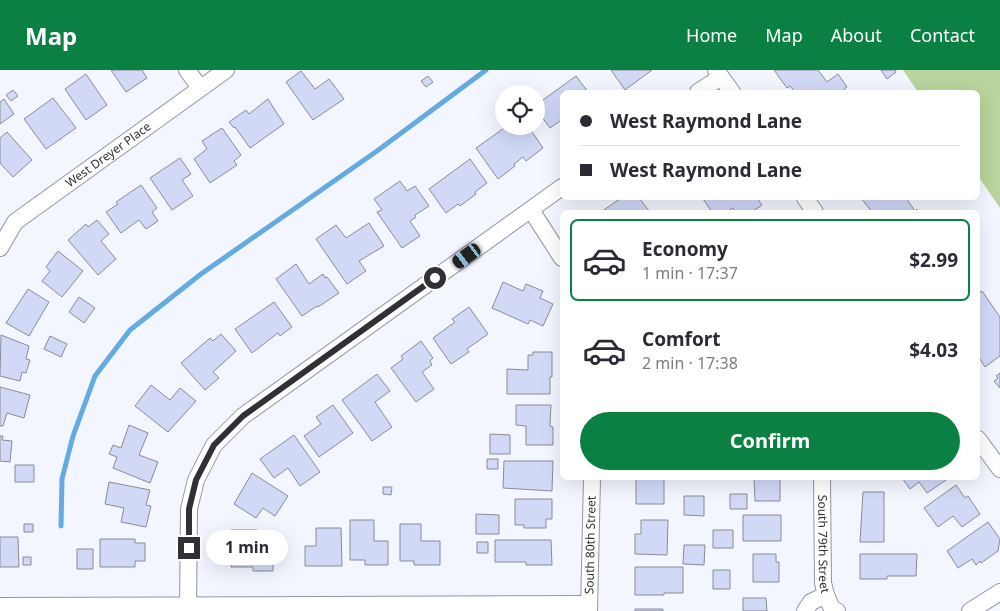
<!DOCTYPE html>
<html lang="en">
<head>
<meta charset="utf-8">
<style>
  :root { --surface:#fff; --page:#f2f2f3; --text:#2b2b33; --muted:#7c7c81; --line:#e1e1e2; --accent:#0b8043 }
  body { margin:0; font-family:"Noto Sans",sans-serif; background:var(--page); color:var(--text); height:100vh; display:flex; flex-direction:column; font-size:19px; white-space:nowrap }
  * { box-sizing:border-box; margin:0 }
  p { font-size:16px; color:var(--muted) }
  .icon { flex:none; width:28px; height:28px; fill:none; stroke:currentColor; stroke-width:2; stroke-linecap:round; stroke-linejoin:round }
  .map { position:relative; flex:1; overflow:hidden }
  .drawer { position:absolute; left:560px; top:140px; width:420px; height:270px; display:flex; flex-direction:column; background:var(--surface); border-radius:8px; box-shadow:0 5px 20px #0002 }
  .drawer>* { flex:none }
  .guide { position:absolute; left:560px; top:20px; width:420px; height:110px; border-radius:8px; box-shadow:0 5px 20px #0002; display:grid; align-content:center; height:110px; padding:0 20px; background:var(--surface) }
  .fabs { position:absolute; left:495px; top:15px; display:grid; gap:10px }
  .fabs a { display:grid; place-items:center; width:50px; height:50px; border-radius:50%; background:var(--surface); box-shadow:0 5px 20px #0002; font-size:25px }
  .end { position:absolute; width:22px; height:22px; margin:-11px; border:6px solid #303136; background:#fff; box-shadow:0 0 0 2px #fff }
  .from { border-radius:50% }
  .bubble { position:absolute; height:35px; border-radius:18px; background:var(--surface); box-shadow:0 5px 20px #0002; font-size:16px; font-weight:700; line-height:35px; text-align:center }
  .car { position:absolute; width:15px; height:30px; margin:-15px -8px; border-radius:6px; box-shadow:0 0 4px 1px #0007; background:linear-gradient(#222 24%,#8ab4d8 0 40%,#222 0 76%,#8ab4d8 0 86%,#222 0) }
  .guide b { display:flex; align-items:center; gap:18px; height:48px; font-size:19px }
  .guide b+b { border-top:1px solid var(--line) }
  .guide i { width:12px; height:12px; background:var(--text) }
  ul { padding:9px 0 0; list-style:none }
  li { display:flex; align-items:center; gap:15px; height:82px; margin:0 10px 8px; padding:0 10px; border:2px solid transparent; border-radius:8px }
  li div { flex:1 }
  li b { display:block; font-size:19px }
  li em { font-style:normal; font-weight:700 }
  li.on { border-color:var(--accent) }
  li>.icon { width:45px; height:45px; stroke-width:1.5 }
  .action { display:flex; gap:10px; margin-top:auto; padding:10px 20px }
  .action a { flex:1; height:58px; border-radius:30px; background:var(--accent); color:#fff; font-size:20px; font-weight:700; line-height:58px; text-align:center }
  header { display:flex; align-items:center; gap:30px; box-sizing:border-box; height:70px; padding:0 25px; background:var(--accent); color:#fff }
  header strong { font-size:24px }
  nav { display:flex; gap:28px; margin-inline-start:auto; font-size:18px }
  .map>svg:first-child { display:block }
</style>
</head>
<body>
<header>
<strong>Map</strong>
<nav><a>Home</a><a>Map</a><a>About</a><a>Contact</a></nav>
</header>
<div class="map">
<svg width="1000" height="541" viewBox="0 0 1000 541">
  <rect width="100%" height="100%" fill="#f3f6ff"/>
  <path fill="#b9d49c" d="M903,0H1000V138L978,106V22H918Z"/>
  <g fill="none" stroke-linecap="round" stroke-linejoin="round">
    <path stroke="#63abe0" stroke-width="5" d="M61,456L62,409L73,366L95,306L130,260L201,204L377,81L486,0"/>
  </g>
  <path fill="#d1d9f7" stroke="#898c96" d="M111,0H142L147,8L126,22Z
    M611,0H652L625,20Z
    M774,0H818L827,12L838,4L847,17L842,21V22H795L790,16L787,18Z
    M881,0H895L896,2L887,9Z
    M301,1L315,19L329,9L344,29L313,50L286,12Z
    M86,4L107,35L86,50L65,19Z
    M428,6L433,12L426,17L421,11Z
    M576,6L588,22H562V55L560,51L550,58L536,39V35Z
    M13,20L18,26L11,31L6,25Z
    M53,28L76,58L46,79L24,49Z
    M4,29L14,44L0,54V32Z
    M268,29L284,54L250,78L235,57L234,58L229,52L246,40L249,44Z
    M507,56H528L543,78L526,91L523,87L514,94L515,96L498,109L476,78Z
    M222,58L241,85L234,91L237,95L210,113L194,89L207,79L202,71Z
    M7,62L32,90L13,107L0,93V68Z
    M180,88L191,104L182,110L193,126L172,140L150,108Z
    M470,89L487,113L475,122L476,124L460,136L458,134L446,143L429,119Z
    M400,111L407,121L415,116L429,136L415,145L416,147L410,151L420,166L402,178L377,142L382,140L374,129Z
    M141,115L157,138L152,142L158,151L146,159L139,150L121,163L106,142L118,134L116,132Z
    M621,128H639L650,142L652,140L653,142H601Z
    M705,128H757L762,135L752,142H736L733,138L726,142H712L703,129Z
    M861,128H906L915,141L917,139L919,142H872Z
    M97,150L109,164L101,171L116,189L98,205L68,170L86,154L88,157Z
    M369,153L384,176L359,191L366,201L347,214L316,169L336,155L346,168Z
    M58,181L83,201L62,227L42,211L50,201L46,197Z
    M296,194L309,214L323,204L325,208L327,207L339,223L318,237L317,236L302,246L276,209Z
    M503,212L523,221L526,214L543,221L540,228L553,234L543,256L530,250L528,254L492,238Z
    M28,219L49,232L29,266L6,253Z
    M982,221L1000,247V286L985,297L978,286V224Z
    M79,227L95,238L84,253L69,242Z
    M274,232L292,257L280,266L278,263L252,283L235,259Z
    M469,237L488,264L467,279L469,282L451,294L433,268L455,252L452,249Z
    M221,264L236,281L213,302L219,308L205,320L181,293L210,268L213,271Z
    M1,265L29,276L26,289L30,290L26,303L22,302L20,311L0,306Z
    M50,266L67,274L61,287L44,279Z
    M421,271L433,288L430,291L432,295L422,302L434,319L416,332L391,298L403,289L401,286Z
    M533,282H552V307H550V324H507V299L528,300V285H533Z
    M1000,303V318L994,311L998,308L996,306Z
    M377,304L390,321L375,332L392,357L372,371L342,330Z
    M151,315L170,330L180,318L196,331L168,362L135,336Z
    M0,317L30,325L24,348L7,343L3,356H0Z
    M333,335L353,363L319,387L304,366L321,354L316,347Z
    M516,335H551L550,356L553,357V375H526V356L516,355Z
    M129,355L148,363L139,385L158,392L150,413L113,398L117,387L109,384L113,375L121,378Z
    M490,364L510,365V384H490Z
    M294,365L320,402L300,416L288,398L274,408L260,389Z
    M0,366H3L2,370L12,371L10,392L0,391Z
    M487,389H498V399H487Z
    M504,391H553L552,421L503,418Z
    M15,395H34V412H15Z
    M252,403L288,426L275,446L263,438L256,448L234,434Z
    M636,408H664V434H636Z
    M754,408H780V431H755Z
    M902,408H949L927,423L919,412L910,419Z
    M109,412L150,420L146,435L151,436L146,457L121,452L124,438L105,434Z
    M956,415L965,428L968,426L980,444L962,457L953,446L938,457L924,438Z
    M383,417H392L391,425L383,424Z
    M863,422H884V472H860Z
    M730,424H747V439H730Z
    M684,426H704V446L684,445Z
    M515,429H552V449H546V458H524V455H515Z
    M476,444L499,445V464H476Z
    M743,445H781V471H743Z
    M350,450H374V471H388V495H365V490H350Z
    M641,450H668L667,485L635,484V464H641Z
    M988,452L1000,469L998,481L981,493L980,491L976,495L972,489L958,498L947,481Z
    M24,454H33V462H24Z
    M400,454H421V471H440V495H414V491H400Z
    M316,458H341L342,496H305V476H316Z
    M231,460H257V479H273V501H253V497H231Z
    M713,460H733V478H713Z
    M0,467H18L19,497H0Z
    M100,469H135V473H145V491H135V497H100Z
    M495,470H551L552,495H526V492H495Z
    M477,472H488V483H477Z
    M684,475H705L704,495L683,494Z
    M77,479H93V499H77Z
    M753,484H776V492H779V512H753Z
    M860,484H917L916,506H887V509H860Z
    M23,487H31V495H23Z
    M635,497H683V523H664V525H635Z
    M713,500H730V519H713Z
    M743,528H766L767,541H743Z
    M635,539H663V541H635Z"/>
  <g fill="none" stroke-linecap="round" stroke-linejoin="round">
    <g stroke="#9396a0" stroke-width="18">
      <g id="minor">
        <path d="M187,0L200,18"/>
        <path d="M716,0L732,22"/>
        <path d="M698,22L721,7"/>
        <path d="M805,128L815,142"/>
        <path d="M531,140L562,188"/>
        <path id="s1" d="M0,178L15,152L226,0"/>
        <path d="M978,369L1000,399"/>
        <path id="s2" d="M822,408L823,513L826,525L832,539L837,541"/>
        <path d="M0,536L589,534"/>
        <path d="M188,541L189,439L196,410L214,375L243,346L562,117"/>
        <path id="s3" d="M589,541L592,408"/>
        <path d="M805,541L811,532L826,525"/>
        <path d="M970,541L1000,522"/>
      </g>
    </g>
    <use href="#minor" stroke="#fff" stroke-width="16"/>
  </g>
  <g fill="none" stroke-linecap="round" stroke-linejoin="round">
    <path stroke="#303136" stroke-width="6" d="M189,478V439L196,410L214,375L243,346L435,208"/>
  </g>
  <g text-anchor="middle" stroke-width="4.5" stroke-linejoin="round" paint-order="stroke">
    <g font-size="12" fill="#303136" stroke="#f3f6ff">
      <text dy="4" stroke="none"><textPath href="#s1" startOffset="145">West Dreyer Place</textPath></text>
      <text dy="4" stroke="none"><textPath href="#s3" startOffset="66">South 80th Street</textPath></text>
      <text dy="4" stroke="none"><textPath href="#s2" startOffset="66">South 79th Street</textPath></text>
    </g>
  </g>
</svg>
<div class="fabs">
<a><svg class="icon" aria-label="locate" viewBox="0 0 24 24"><circle cx="12" cy="12" r="6"/><path d="M12 2v4M12 18v4M2 12h4M18 12h4"/></svg></a>
</div>
<i class="end from" style="left:435px;top:208px"></i>
<i class="end" style="left:189px;top:478px"></i>
<div class="bubble" style="left:206px;top:460px;width:82px">1 min</div>
<i class="car" style="left:467px;top:186px;rotate:234deg"></i>
<div class="guide">
<b><i class="from"></i>West Raymond Lane</b>
<b><i></i>West Raymond Lane</b>
</div>
<section class="drawer">
<ul>
<li class="on"><svg class="icon" aria-label="car" viewBox="0 0 24 24"><path d="M5 17H2v-5l4-1 3-4h7l3 4 3 1v5h-3M9 17h6M6 11h13"/><circle cx="7" cy="17" r="2"/><circle cx="17" cy="17" r="2"/></svg><div><b>Economy</b><p>1 min · 17:37</p></div><em>$2.99</em></li>
<li><svg class="icon" aria-label="car" viewBox="0 0 24 24"><path d="M5 17H2v-5l4-1 3-4h7l3 4 3 1v5h-3M9 17h6M6 11h13"/><circle cx="7" cy="17" r="2"/><circle cx="17" cy="17" r="2"/></svg><div><b>Comfort</b><p>2 min · 17:38</p></div><em>$4.03</em></li>
</ul>
<div class="action"><a>Confirm</a></div>
</section>
</div>
</body>
</html>
